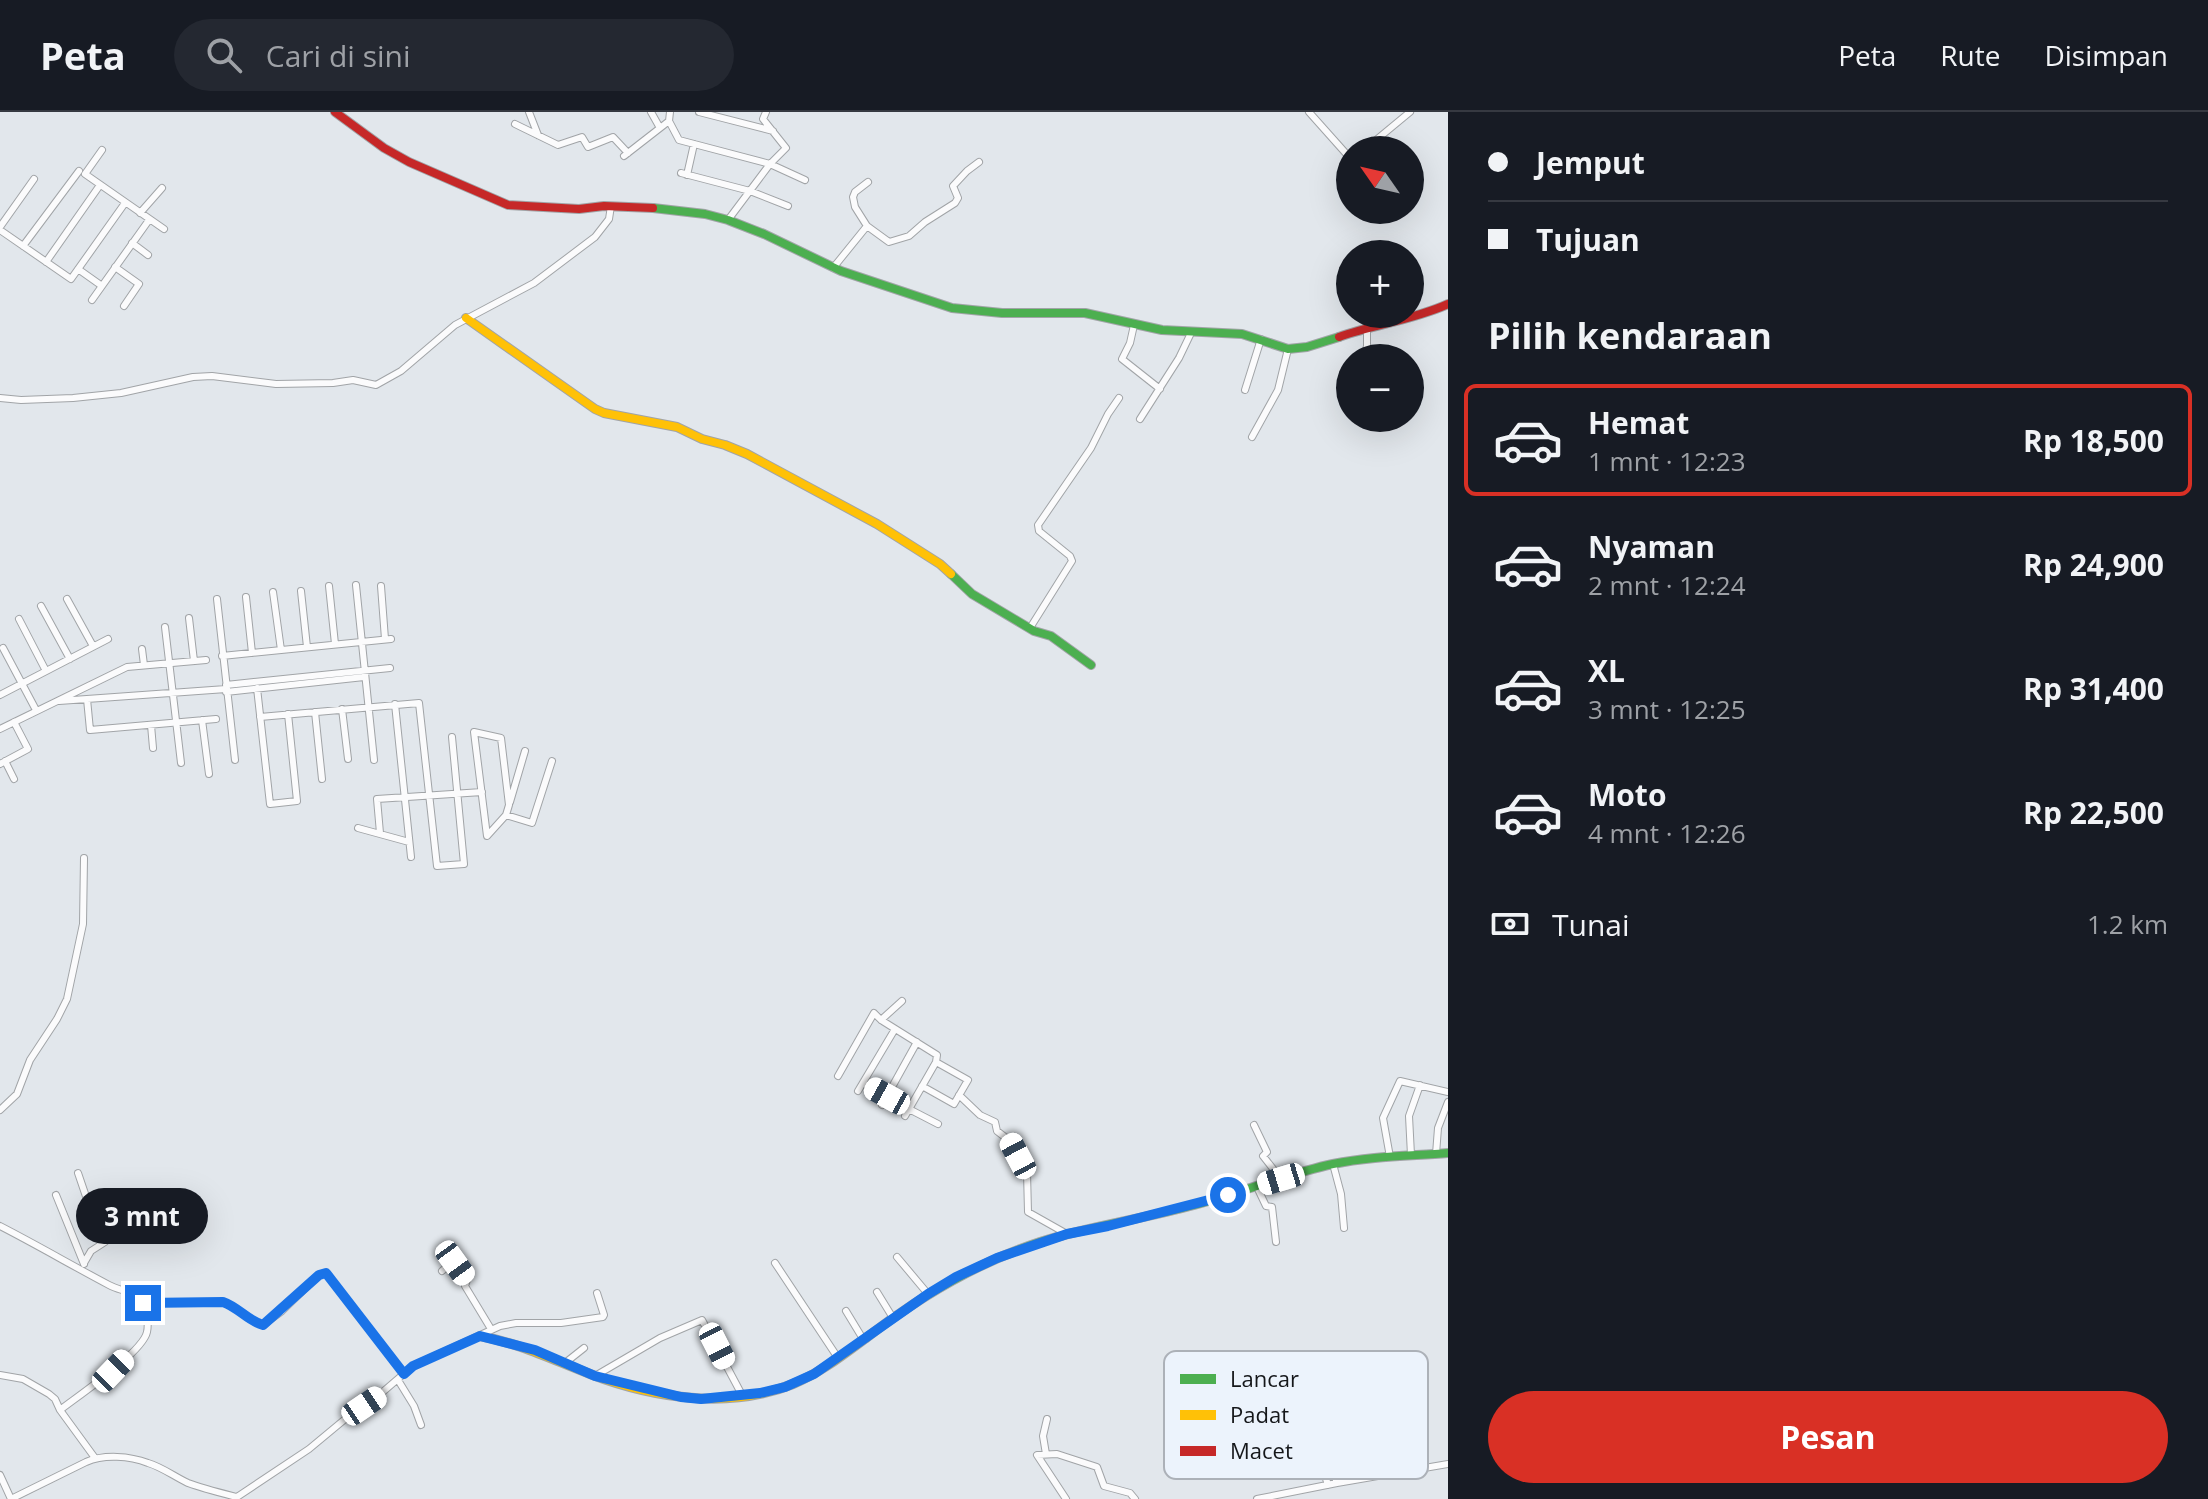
<!DOCTYPE html>
<html lang="id">
<head>
<meta charset="utf-8">
<style>
  :root { --surface:#171b24; --page:#242831; --text:#f1f3f6; --muted:#9ea1a6; --line:#363941; --accent:#d93025 }
  body { margin:0; font-family:"Open Sans",sans-serif; background:var(--page); color:var(--text); height:100vh; display:flex; flex-direction:column; font-size:30px; white-space:nowrap }
  * { box-sizing:border-box; margin:0 }
  p { font-size:26px; color:var(--muted) }
  .icon { flex:none; width:44px; height:44px; fill:none; stroke:currentColor; stroke-width:2; stroke-linecap:round; stroke-linejoin:round }
  .map { position:relative; flex:1; overflow:hidden }
  .side { display:flex; flex-direction:column; background:var(--surface); width:760px }
  .side>* { flex:none }
  .hud { display:grid; align-content:center; height:176px; padding:0 40px; background:var(--surface) }
  .needle { width:52px; rotate:304deg }
  .fabs { position:absolute; left:1336px; top:24px; display:grid; gap:16px }
  .fabs a { display:grid; place-items:center; width:88px; height:88px; border-radius:50%; background:var(--surface); box-shadow:0 8px 32px #0002; font-size:40px }
  .end { position:absolute; width:36px; height:36px; margin:-18px; border:10px solid #1a73e8; background:#fff; box-shadow:0 0 0 4px #fff }
  .from { border-radius:50% }
  .bubble { position:absolute; height:56px; border-radius:28px; background:var(--surface); box-shadow:0 8px 32px #0002; font-size:26px; font-weight:700; line-height:56px; text-align:center }
  .car { position:absolute; width:24px; height:48px; margin:-24px -12px; border-radius:10px; box-shadow:0 0 6px 2px #0007; background:linear-gradient(#fff 24%,#345 0 40%,#fff 0 76%,#345 0 86%,#fff 0) }
  .hud b { display:flex; align-items:center; gap:28px; height:76px; font-size:30px }
  .hud b+b { border-top:2px solid var(--line) }
  .hud i { width:20px; height:20px; background:var(--text) }
  ul { padding:0; list-style:none }
  li { display:flex; align-items:center; gap:24px; height:112px; margin:0 16px 12px; padding:0 24px; border:4px solid transparent; border-radius:12px }
  li div { flex:1 }
  li b { display:block; font-size:30px }
  li em { font-style:normal; font-weight:700 }
  li.on { border-color:var(--accent) }
  li>.icon { width:72px; height:72px; stroke-width:1.5 }
  h2 { padding:0 40px; font-size:36px; line-height:96px }
  .pay { display:flex; align-items:center; gap:20px; height:88px; padding:0 40px; font-size:30px }
  .pay p { margin-inline-start:auto }
  .action { display:flex; gap:16px; margin-top:auto; padding:16px 40px }
  .action a { flex:1; height:92px; border-radius:48px; background:var(--accent); color:#fff; font-size:32px; font-weight:700; line-height:92px; text-align:center }
  header { display:flex; align-items:center; gap:48px; box-sizing:border-box; height:112px; padding:0 40px; background:var(--surface); border-bottom:2px solid var(--line) }
  header strong { font-size:38px }
  nav { display:flex; gap:44px; margin-inline-start:auto; font-size:28px }
  .search { width:560px; height:72px; background:var(--page); display:flex; align-items:center; gap:20px; box-sizing:border-box; padding:0 28px; border-radius:44px; color:var(--muted); font-size:30px }
  main { display:flex; flex:1; min-height:0 }
  .map>svg:first-child { display:block }
</style>
</head>
<body>
<header>
<strong>Peta</strong>
<div class="search"><svg class="icon" aria-label="search" viewBox="0 0 24 24"><circle cx="10" cy="10" r="6"/><path d="M15 15l6 6"/></svg>Cari di sini</div>
<nav><a>Peta</a><a>Rute</a><a>Disimpan</a></nav>
</header>
<main>
<div class="map">
<svg width="1448" height="1387" viewBox="0 0 1448 1387">
  <rect width="100%" height="100%" fill="#e2e7ec"/>
  <g fill="none" stroke-linecap="round" stroke-linejoin="round">
    <g stroke="#a1a4a7" stroke-width="8">
      <path id="street" d="M529,0L538,23
        M651,0L660,16
        M670,0L669,9L679,28L770,52L805,68
        M699,0L773,19
        M1309,0L1350,46
        M515,12L558,33L582,25L588,35L613,25L628,41
        M102,38L85,62L164,117
        M1364,38L1410,0
        M624,44L669,9
        M681,61L750,79L788,94
        M687,63L694,32
        M140,101L162,76
        M728,108L770,52L786,36L763,7L766,0
        M867,114L889,130L909,124L925,110L955,91L958,86L953,74L967,59L979,50
        M0,115L34,67
        M0,118L71,167L125,91
        M132,131L148,143
        M23,134L79,59
        M46,150L100,73
        M115,155L139,172L124,194
        M833,156L867,114L855,95L853,85L855,80L868,70
        M78,157L102,174
        M92,188L149,108
        M1134,213L1130,231L1122,247L1160,277
        M1364,246L1367,234V216
        M1350,274V282
        M1245,278L1261,227
        M0,286L21,288L73,286L121,281L193,265L212,264L276,272L333,271L353,268L376,273L401,259L455,213L534,171L595,125L609,107L611,94
        M1140,307L1179,246L1191,221
        M1252,325L1278,278L1288,237
        M356,473L374,648
        M329,474L335,532
        M381,474L385,527
        M301,479L307,535
        M273,480L281,538
        M246,485L252,541
        M67,487L93,534
        M217,487L235,648
        M41,494L70,547
        M189,506L194,549
        M19,507L46,559
        M165,515L181,651
        M1030,516L1072,449L1070,444L1039,419L1038,413L1091,336L1108,302L1119,286
        M3,536L36,598
        M142,537L144,553
        M222,544L391,527
        M226,573L390,556
        M257,576L270,692L297,689L288,602
        M226,580L364,565
        M0,583L108,527
        M87,587L90,618L216,607
        M59,589L226,577
        M395,592L411,745
        M342,597L348,647
        M315,600L322,667
        M260,605L419,591L437,754L464,752L452,625
        M202,608L209,662
        M151,613L153,636
        M0,617L127,555L206,548
        M5,649L14,667
        M0,652L28,637L14,610
        M510,690L525,639
        M506,703L509,693L501,626L474,620L487,724L506,703L532,711L552,649
        M358,716L409,730
        M380,721L377,687L482,680
        M881,908L902,889
        M838,964L874,901L881,908L937,943L936,950L968,968L954,992L922,974
        M863,971L887,984
        M858,979L895,917
        M959,983L980,1003L995,1010L997,1019L1010,1029L1027,1060L1028,1100L1067,1122
        M882,993L917,930
        M909,997L938,1012
        M0,998L17,982L30,948L57,907L67,887L83,812L84,746
        M905,1004L936,950
        M1254,1013L1267,1040L1263,1044L1281,1067
        M1436,1042L1438,1016L1448,990
        M1411,1043L1409,1004L1420,973
        M1390,1045L1383,1006L1400,969L1448,980
        M1333,1052L1341,1082L1344,1116
        M78,1061L93,1105L105,1130L91,1139L84,1151
        M1257,1075L1266,1094L1272,1095L1276,1130
        M56,1083L84,1152
        M0,1114C37,1133 73,1154 109,1173C118,1178 130,1179 138,1185C146,1190 149,1211 147,1220C143,1240 78,1284 60,1298
        M897,1145L928,1182
        M775,1151L838,1246
        M442,1159L451,1151H455L467,1168L465,1174L491,1217
        M877,1180L893,1206
        M143,1191L223,1190C238,1195 248,1209 263,1213L282,1199L319,1163L326,1161L404,1262
        M846,1199L863,1227
        M565,1251L584,1236
        M0,1263L23,1267L49,1282L55,1287L60,1298L95,1346
        M595,1264L660,1226L702,1208L742,1283
        M398,1268L414,1294L421,1313
        M1320,1324L1337,1371
        M1046,1342L1043,1324L1047,1307
        M1323,1357L1328,1373
        M0,1363L11,1387
        M11,1387L86,1350C104,1342 130,1344 148,1351C162,1355 175,1365 188,1371C204,1377 221,1381 237,1385L309,1337L350,1303L378,1284L413,1254L500,1214L516,1211H561L603,1205L604,1203L597,1181
        M1066,1387L1037,1343L1057,1342L1097,1355L1104,1374L1130,1381L1135,1387
        M1257,1387L1337,1371L1448,1352"/>
    </g>
    <g stroke="#a1a4a7" stroke-width="10">
      <path id="fast" d="M653,96L705,102L728,108L764,122L841,159L952,196L1002,201H1085L1162,218L1242,222L1288,237L1307,235L1339,225
        M951,462L972,482L1034,519L1051,524L1091,553
        M866,1226C919,1185 976,1151 1040,1130C1090,1114 1143,1107 1194,1093C1241,1081 1286,1062 1333,1052C1371,1044 1410,1044 1448,1041"/>
    </g>
    <g stroke="#a1a4a7" stroke-width="10">
      <path id="slow" d="M466,206L595,297L604,301L677,315L702,327L725,333L747,342L877,412L940,452L951,462
        M480,1224C519,1231 553,1248 590,1262C653,1286 729,1298 793,1272C820,1261 843,1243 866,1226"/>
    </g>
    <g stroke="#a1a4a7" stroke-width="10">
      <path id="jam" d="M335,0L384,36L409,50L508,93L579,97L604,94L653,96
        M1339,225C1375,212 1413,208 1448,192"/>
    </g>
    <use href="#street" stroke="#fbfbfc" stroke-width="6"/>
    <use href="#fast" stroke="#4caf50" stroke-width="8"/>
    <use href="#slow" stroke="#ffc107" stroke-width="8"/>
    <use href="#jam" stroke="#c62828" stroke-width="8"/>
  </g>
  <g fill="none" stroke-linecap="round" stroke-linejoin="round">
    <path stroke="#1a73e8" stroke-width="10" d="M143,1191L223,1190C238,1195 248,1209 263,1213L319,1163L326,1161L404,1262L413,1254L480,1224L535,1238L595,1264L681,1285L701,1287L760,1281L785,1275L814,1262L928,1182L956,1165L997,1146L1067,1122L1108,1114L1228,1083"/>
  </g>
  <rect x="1164" y="1239" width="264" height="128" rx="12" fill="#ecf3fc" stroke="#acb1b8" stroke-width="2"/>
  <rect x="1180" y="1262" width="36" height="10" fill="#4caf50"/>
  <rect x="1180" y="1298" width="36" height="10" fill="#ffc107"/>
  <rect x="1180" y="1334" width="36" height="10" fill="#c62828"/>
  <g font-size="22" fill="#15171a">
    <text x="1230" y="1275">Lancar</text>
    <text x="1230" y="1311">Padat</text>
    <text x="1230" y="1347">Macet</text>
  </g>
</svg>
<div class="fabs">
<a><svg class="needle" viewBox="-14 -14 28 28"><path d="M0-13l5 13h-10z" fill="#e53935"/><path d="M0 13l5-13h-10z" fill="#9ea1a6"/></svg></a>
<a>+</a>
<a>−</a>
</div>
<i class="end from" style="left:1228px;top:1083px"></i>
<i class="end" style="left:143px;top:1191px"></i>
<div class="bubble" style="left:76px;top:1076px;width:132px">3 mnt</div>
<i class="car" style="left:887px;top:984px;rotate:299deg"></i>
<i class="car" style="left:1018px;top:1044px;rotate:332deg"></i>
<i class="car" style="left:1281px;top:1067px;rotate:253deg"></i>
<i class="car" style="left:455px;top:1151px;rotate:144deg"></i>
<i class="car" style="left:717px;top:1234px;rotate:153deg"></i>
<i class="car" style="left:113px;top:1259px;rotate:44deg"></i>
<i class="car" style="left:364px;top:1294px;rotate:56deg"></i>
</div>
<section class="side">
<div class="hud">
<b><i class="from"></i>Jemput</b>
<b><i></i>Tujuan</b>
</div>
<h2>Pilih kendaraan</h2>
<ul>
<li class="on"><svg class="icon" aria-label="car" viewBox="0 0 24 24"><path d="M5 17H2v-5l4-1 3-4h7l3 4 3 1v5h-3M9 17h6M6 11h13"/><circle cx="7" cy="17" r="2"/><circle cx="17" cy="17" r="2"/></svg><div><b>Hemat</b><p>1 mnt · 12:23</p></div><em>Rp 18,500</em></li>
<li><svg class="icon" aria-label="car" viewBox="0 0 24 24"><path d="M5 17H2v-5l4-1 3-4h7l3 4 3 1v5h-3M9 17h6M6 11h13"/><circle cx="7" cy="17" r="2"/><circle cx="17" cy="17" r="2"/></svg><div><b>Nyaman</b><p>2 mnt · 12:24</p></div><em>Rp 24,900</em></li>
<li><svg class="icon" aria-label="car" viewBox="0 0 24 24"><path d="M5 17H2v-5l4-1 3-4h7l3 4 3 1v5h-3M9 17h6M6 11h13"/><circle cx="7" cy="17" r="2"/><circle cx="17" cy="17" r="2"/></svg><div><b>XL</b><p>3 mnt · 12:25</p></div><em>Rp 31,400</em></li>
<li><svg class="icon" aria-label="car" viewBox="0 0 24 24"><path d="M5 17H2v-5l4-1 3-4h7l3 4 3 1v5h-3M9 17h6M6 11h13"/><circle cx="7" cy="17" r="2"/><circle cx="17" cy="17" r="2"/></svg><div><b>Moto</b><p>4 mnt · 12:26</p></div><em>Rp 22,500</em></li>
</ul>
<div class="pay"><svg class="icon" aria-label="cash" viewBox="0 0 24 24"><path d="M3 7h18v10H3z"/><circle cx="12" cy="12" r="2"/></svg>Tunai<p>1.2 km</p></div>
<div class="action"><a>Pesan</a></div>
</section>
</main>
</body>
</html>
